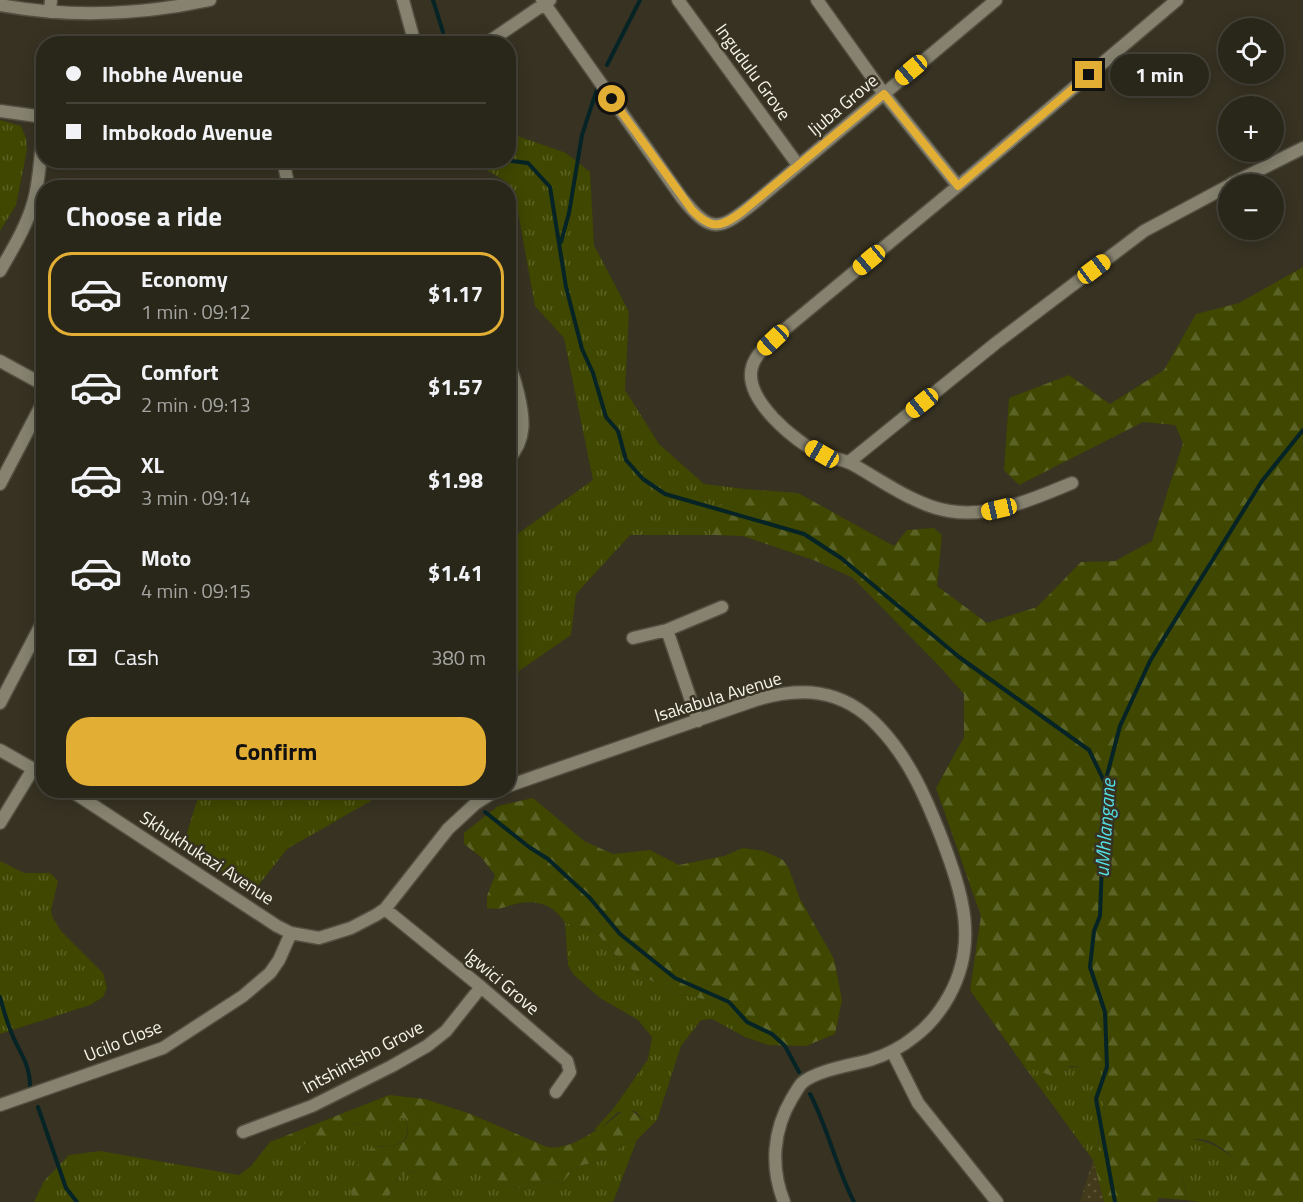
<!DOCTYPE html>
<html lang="en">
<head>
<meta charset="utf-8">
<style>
  :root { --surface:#29261a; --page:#312e23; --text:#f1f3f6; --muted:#a5a5a2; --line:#454339; --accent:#e2ae34 }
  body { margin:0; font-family:"Titillium Web",sans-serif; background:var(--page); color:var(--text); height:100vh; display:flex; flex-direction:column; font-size:22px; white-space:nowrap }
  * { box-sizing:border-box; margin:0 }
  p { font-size:20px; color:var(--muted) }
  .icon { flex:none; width:33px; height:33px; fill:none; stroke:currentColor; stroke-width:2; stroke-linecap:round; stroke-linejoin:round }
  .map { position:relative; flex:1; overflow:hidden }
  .sheet { position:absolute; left:36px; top:180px; width:480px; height:618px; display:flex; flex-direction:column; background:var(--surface); border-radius:24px; box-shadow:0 3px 15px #0003,0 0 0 2px var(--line) }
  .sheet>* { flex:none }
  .guide { position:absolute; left:36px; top:36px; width:480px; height:132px; border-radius:24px; box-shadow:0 3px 15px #0003,0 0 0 2px var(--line); display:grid; align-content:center; height:132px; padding:0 30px; background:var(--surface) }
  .fabs { position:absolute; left:1218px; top:18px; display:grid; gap:12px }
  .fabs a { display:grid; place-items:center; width:66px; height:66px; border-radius:50%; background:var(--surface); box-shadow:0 3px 15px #0003,0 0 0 2px var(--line); font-size:30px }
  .end { position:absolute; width:27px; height:27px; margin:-14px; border:8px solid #e2ae34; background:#111; box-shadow:0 0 0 3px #111 }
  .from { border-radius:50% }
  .bubble { position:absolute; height:42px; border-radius:21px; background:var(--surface); box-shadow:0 3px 15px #0003,0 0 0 2px var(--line); font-size:20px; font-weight:700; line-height:42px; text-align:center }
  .car { position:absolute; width:18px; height:36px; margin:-18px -9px; border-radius:8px; box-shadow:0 0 4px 2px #0007; background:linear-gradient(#f5c518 24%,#345 0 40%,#f5c518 0 76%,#345 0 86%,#f5c518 0) }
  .guide b { display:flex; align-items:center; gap:21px; height:57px; font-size:22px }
  .guide b+b { border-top:2px solid var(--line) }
  .guide i { width:15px; height:15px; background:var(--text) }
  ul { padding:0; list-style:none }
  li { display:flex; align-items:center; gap:18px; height:84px; margin:0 12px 9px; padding:0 18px; border:3px solid transparent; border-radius:24px }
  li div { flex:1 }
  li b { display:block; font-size:22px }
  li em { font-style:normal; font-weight:700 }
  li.active { border-color:var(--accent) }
  li>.icon { width:54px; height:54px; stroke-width:1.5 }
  h2 { padding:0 30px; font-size:27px; line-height:72px }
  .pay { display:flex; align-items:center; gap:15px; height:66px; padding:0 30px; font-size:22px }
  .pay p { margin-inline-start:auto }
  .action { display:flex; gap:12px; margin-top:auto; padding:12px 30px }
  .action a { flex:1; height:69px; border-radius:24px; background:var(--accent); color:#111; font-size:24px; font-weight:700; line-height:69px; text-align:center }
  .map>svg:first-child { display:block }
</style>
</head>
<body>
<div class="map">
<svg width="1303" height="1202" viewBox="0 0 1303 1202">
  <defs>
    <pattern id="grass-tufts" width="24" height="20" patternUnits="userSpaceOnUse" patternTransform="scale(1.5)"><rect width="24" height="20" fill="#3f4700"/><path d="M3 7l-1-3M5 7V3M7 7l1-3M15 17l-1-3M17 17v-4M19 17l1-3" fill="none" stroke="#5b6225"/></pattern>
    <pattern id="forest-firs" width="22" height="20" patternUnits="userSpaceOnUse" patternTransform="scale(1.5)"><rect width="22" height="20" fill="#3f4700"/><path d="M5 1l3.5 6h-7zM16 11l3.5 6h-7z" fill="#5b6225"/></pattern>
    <pattern id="sand-dots" width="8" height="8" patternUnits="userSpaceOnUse" patternTransform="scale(1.5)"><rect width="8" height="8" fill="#423a1a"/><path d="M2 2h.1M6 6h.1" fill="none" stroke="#5e573b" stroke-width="1.8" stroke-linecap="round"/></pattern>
  </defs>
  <rect width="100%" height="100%" fill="#373222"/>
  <path fill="url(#grass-tufts)" d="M0,120L21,126L26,138L27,150L16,205L0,231Z
    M509,133L566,153L590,172L594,245L629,312L625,390L659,444L704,484L745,489L725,503L710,530L714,535H630L576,594L571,635L519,671L509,717V540L593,480L564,338L535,306L514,190L507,182L472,161L508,160Z
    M200,791V790L388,791L287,849L253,892L183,846Z
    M0,861L24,873H50L58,881L51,911L53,918L61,931L103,973L107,988L103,997L90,1005L0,1034Z
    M565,923L594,930L617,957L634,971L674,993L709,1000L720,1005L754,1031L768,1045L745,1037L712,1019L701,1020L681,1046L657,1120H644L635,1111L618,1112L600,1129L594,1130L614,1108L648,1059L652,1037L638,1020L600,998L574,975L568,965Z
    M1024,1066C1045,1072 1077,1064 1101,1068L1108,1077L1111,1084L1105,1099L1104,1115L1098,1134L1099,1150L1093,1160Z
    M401,1118L406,1119C411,1143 400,1146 379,1146L353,1200L354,1202H34L44,1181L69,1155L100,1151L239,1175L251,1166L270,1142L327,1139L337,1126L341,1124C362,1124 382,1128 401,1118Z
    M1191,1139C1230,1143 1249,1176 1274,1202H1198L1186,1200L1183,1175Z
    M637,1140L613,1202H386L398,1177L410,1171L435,1180L458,1182L467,1172L479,1170L505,1184L524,1189L542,1181L561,1184L576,1167L606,1159L624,1144Z"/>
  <path fill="url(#forest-firs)" d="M1303,267V1202H1274C1257,1185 1229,1146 1206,1140C1202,1139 1196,1139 1192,1139L1183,1175L1186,1200L1159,1198L1157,1202H1104L1093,1160L1099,1150L1098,1134L1104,1115L1105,1099L1110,1084L1108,1077L1101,1068L1070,1066L1055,1077L1024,1066L970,990L981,916L936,788L964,737V694L941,668L853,578L816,561L743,536L714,535L710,530L709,514L717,506L725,503L727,491L740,493L745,489L798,493L894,546L907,530L934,528L942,535L937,586L987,623L1037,607L1081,562L1115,561L1152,541L1183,443L1175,425L1143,422L1019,485L1004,470L1009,398L1069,375L1110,404L1164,370L1196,314L1239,303Z
    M533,798L584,841L613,854L650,850L679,865L724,856L743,848L764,851L783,860L789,869L800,899L834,959L842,1000L835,1034L806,1046L768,1045L754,1031L720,1005L709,1000L674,993L634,971L617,957L594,930L565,923C555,906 539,900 520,903C506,905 503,911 487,908V896L495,875L481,857L464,844V833L498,806Z
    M389,1095L425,1099L468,1113L547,1147C568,1150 584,1137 600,1128C610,1123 617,1113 628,1108L644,1120H657L637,1140L624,1144L606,1159L576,1167L561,1184L542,1181L524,1189L505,1184L479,1171L467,1172C464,1175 461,1181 457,1182C448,1187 419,1174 410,1171L398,1177L386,1202H354C349,1191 350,1181 355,1171C358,1166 360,1158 364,1154C379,1138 416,1158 406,1119L401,1118C382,1128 362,1124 341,1124C334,1128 331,1136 324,1141C316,1146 283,1142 270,1142Z"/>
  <path fill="url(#sand-dots)" d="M1093,1160L1104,1202H1080Z"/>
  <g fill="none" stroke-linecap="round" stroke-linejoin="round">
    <path stroke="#062426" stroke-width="4" d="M433,0L443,32
      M607,65L640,0
      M503,160L528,163L550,187L566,287L582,349L593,373L606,417L618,431L626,460L643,479L665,494L804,534L841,558L959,657L1089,750L1105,783
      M561,242L569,213L582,135L597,89
      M458,790L466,796
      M485,812L529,847L548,859L589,897L620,934L675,978L729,1002L747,1022L772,1034L785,1046L799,1072
      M0,997C3,1008 6,1019 10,1029C18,1052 30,1061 30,1087
      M810,1094C828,1128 836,1167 854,1202
      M38,1107L66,1188L77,1202
      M1115,1202L1096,1099L1107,1067L1105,1012L1090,967L1094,931L1100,916L1105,783L1120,726L1150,661L1180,612L1262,481L1303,430"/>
    <g stroke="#524e40" stroke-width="15">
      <path id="street" d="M403,0L415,44
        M542,0L682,198C711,234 719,231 754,203L996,0
        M678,0L798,165
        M817,0L884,94L958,186
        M0,5C70,18 141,15 210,0
        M50,12L51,0
        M483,44L490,41L550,0
        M0,111L44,117C41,144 41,173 34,200C27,226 13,248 0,271
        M283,160L289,188
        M1231,184L1303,148
        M0,361L44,385
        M508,366C514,373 515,383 518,393C524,418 527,439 508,460
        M849,462L996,343L1144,231L1228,186
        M1072,483C1033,499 992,518 949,511C916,506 881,480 852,464C842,459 831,458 821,454C795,442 743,399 752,367C756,352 773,340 784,330L958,186L1177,0
        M0,484L44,400
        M667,630L698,721
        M633,638L667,630L722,607
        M0,703L44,619
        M0,750L44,775
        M508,786L753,701C800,686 842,688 878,726C909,758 926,798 942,839C962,893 979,942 949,996C940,1012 929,1026 914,1037C902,1047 886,1055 870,1060C852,1065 817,1070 802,1083C798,1087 795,1094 792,1098C773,1130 770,1167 784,1202
        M70,790L277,926L291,933L319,938L351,928L376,915L385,909L448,829L475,804L497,790
        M0,823L33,769
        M385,909L481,987L567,1061L570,1072L556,1092
        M892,1051L918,1103L997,1202
        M0,1105L163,1048L243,996L270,973L279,960L291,933
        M243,1132L312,1106L392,1066L427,1046L446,1031L481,987"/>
    </g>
    <use href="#street" stroke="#86826f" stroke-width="12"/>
  </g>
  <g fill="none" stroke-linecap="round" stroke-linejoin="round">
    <path stroke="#e2ae34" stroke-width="8" d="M612,99L692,210C712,231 722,227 743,211L884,94L958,186L1089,75"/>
  </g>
  <g text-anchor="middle" stroke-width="5" stroke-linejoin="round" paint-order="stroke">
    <g font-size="18" fill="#f6f3e9" stroke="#373222">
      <text transform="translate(753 72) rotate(54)" y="6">Ingudulu Grove</text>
      <text transform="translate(843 105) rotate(-40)" y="6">Ijuba Grove</text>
      <text transform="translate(718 697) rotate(-17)" y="6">Isakabula Avenue</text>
      <text transform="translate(207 858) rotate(33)" y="6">Skhukhukazi Avenue</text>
      <text transform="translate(502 982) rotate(40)" y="6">Igwici Grove</text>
      <text transform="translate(123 1041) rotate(-22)" y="6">Ucilo Close</text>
      <text transform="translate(363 1057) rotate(-28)" y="6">Intshintsho Grove</text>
    </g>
    <g font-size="20" font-style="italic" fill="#54dfe9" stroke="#373222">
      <text transform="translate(1105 828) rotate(-86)" y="7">uMhlangane</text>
    </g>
  </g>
</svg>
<div class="fabs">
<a><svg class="icon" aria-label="locate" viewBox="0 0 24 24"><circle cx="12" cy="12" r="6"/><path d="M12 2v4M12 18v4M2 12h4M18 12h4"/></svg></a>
<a>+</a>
<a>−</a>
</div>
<i class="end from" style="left:612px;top:99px"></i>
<i class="end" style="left:1089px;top:75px"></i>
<div class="bubble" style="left:1110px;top:54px;width:99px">1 min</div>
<i class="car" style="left:911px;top:70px;rotate:230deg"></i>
<i class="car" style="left:869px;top:260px;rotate:230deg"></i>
<i class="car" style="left:1094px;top:269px;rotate:53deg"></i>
<i class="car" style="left:773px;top:340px;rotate:227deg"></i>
<i class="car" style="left:922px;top:403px;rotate:231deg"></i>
<i class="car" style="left:822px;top:454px;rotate:300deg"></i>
<i class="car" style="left:999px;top:509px;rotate:257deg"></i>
<div class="guide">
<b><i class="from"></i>Ihobhe Avenue</b>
<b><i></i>Imbokodo Avenue</b>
</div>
<section class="sheet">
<h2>Choose a ride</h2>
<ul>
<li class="active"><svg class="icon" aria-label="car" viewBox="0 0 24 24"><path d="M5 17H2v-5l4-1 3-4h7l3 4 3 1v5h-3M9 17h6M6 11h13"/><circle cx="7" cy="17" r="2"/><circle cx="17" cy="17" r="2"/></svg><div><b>Economy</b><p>1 min · 09:12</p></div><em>$1.17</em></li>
<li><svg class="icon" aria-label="car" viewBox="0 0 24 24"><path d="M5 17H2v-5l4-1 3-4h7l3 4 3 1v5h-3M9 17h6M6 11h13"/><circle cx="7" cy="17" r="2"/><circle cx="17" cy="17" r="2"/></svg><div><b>Comfort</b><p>2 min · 09:13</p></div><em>$1.57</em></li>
<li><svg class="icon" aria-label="car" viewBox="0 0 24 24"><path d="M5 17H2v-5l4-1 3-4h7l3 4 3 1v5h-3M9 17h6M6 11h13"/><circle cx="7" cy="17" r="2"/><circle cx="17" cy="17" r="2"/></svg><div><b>XL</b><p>3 min · 09:14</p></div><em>$1.98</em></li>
<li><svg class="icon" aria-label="car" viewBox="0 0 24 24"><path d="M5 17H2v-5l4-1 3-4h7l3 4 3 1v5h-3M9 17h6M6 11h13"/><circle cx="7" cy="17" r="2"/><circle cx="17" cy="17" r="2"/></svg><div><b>Moto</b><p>4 min · 09:15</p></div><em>$1.41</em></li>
</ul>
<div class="pay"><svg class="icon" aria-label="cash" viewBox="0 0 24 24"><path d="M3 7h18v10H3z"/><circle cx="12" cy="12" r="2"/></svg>Cash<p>380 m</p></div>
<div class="action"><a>Confirm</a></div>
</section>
</div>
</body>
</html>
